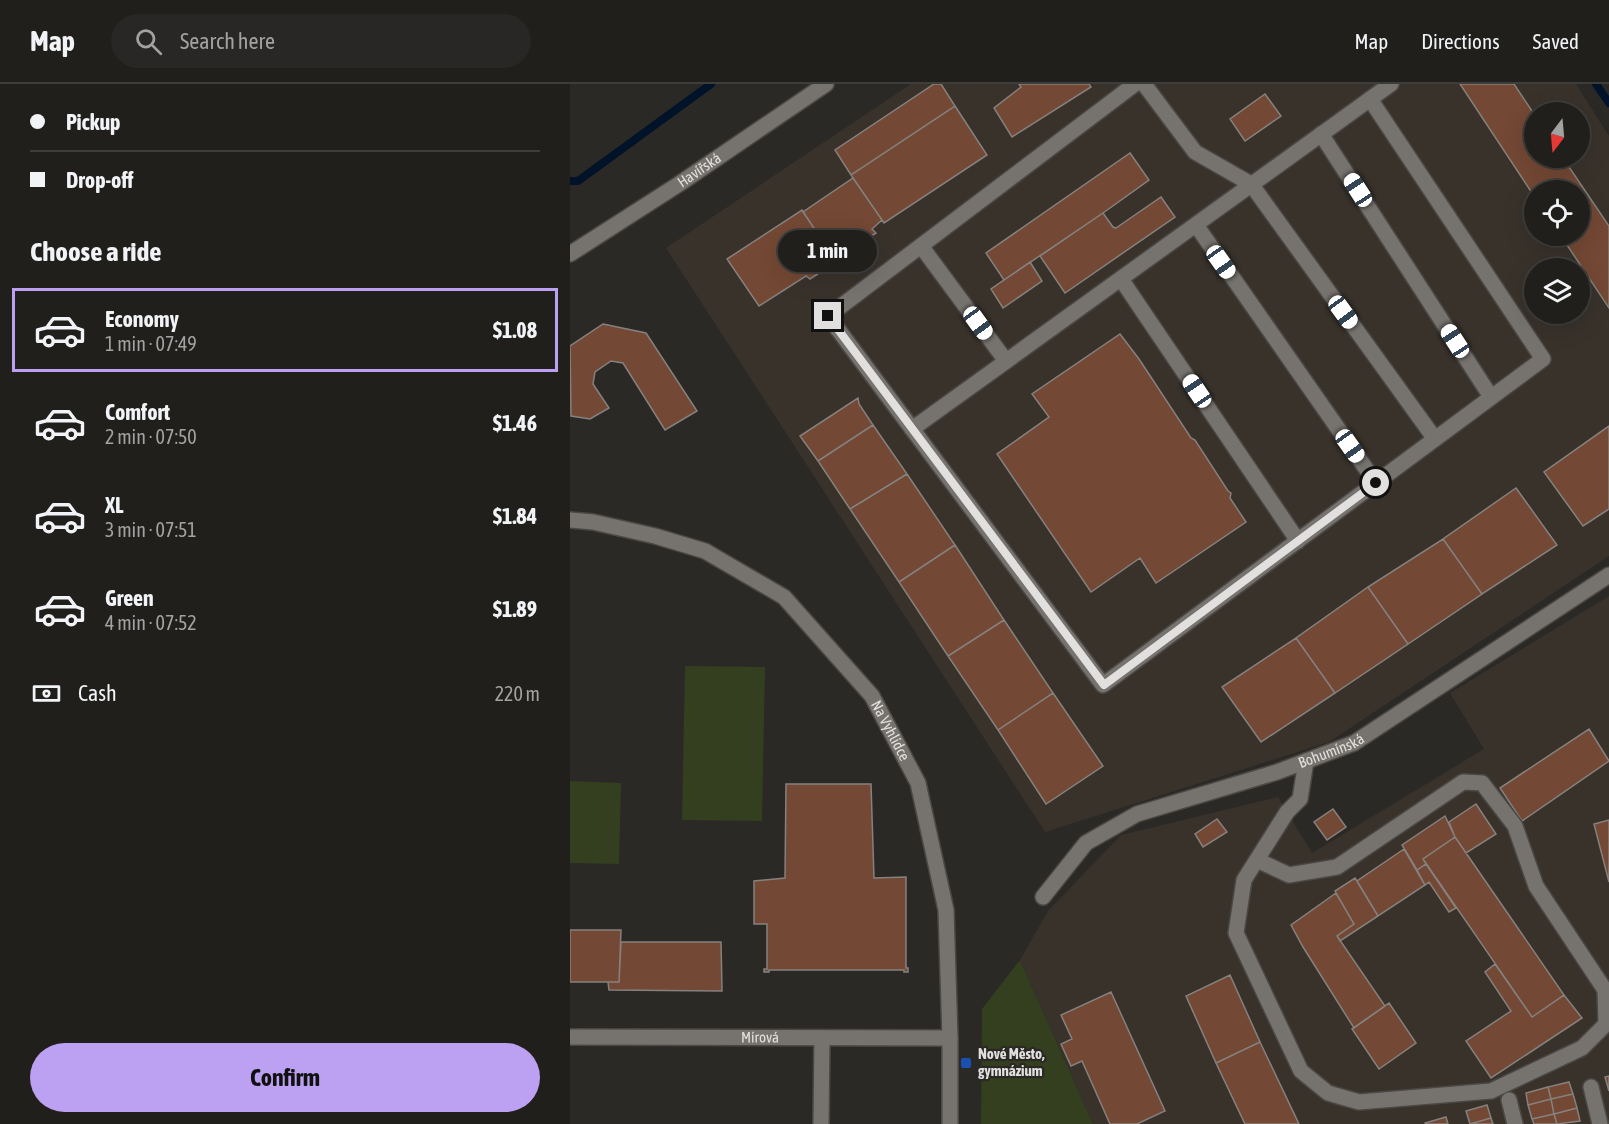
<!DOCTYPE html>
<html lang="en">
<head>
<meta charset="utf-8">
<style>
  :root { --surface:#201f1c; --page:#282725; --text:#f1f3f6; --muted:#a2a2a3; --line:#3d3d3b; --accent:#bca0f2 }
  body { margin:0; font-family:"Asap Condensed",sans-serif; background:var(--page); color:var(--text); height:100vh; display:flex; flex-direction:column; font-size:22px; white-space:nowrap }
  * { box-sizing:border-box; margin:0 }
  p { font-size:20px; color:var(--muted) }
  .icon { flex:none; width:33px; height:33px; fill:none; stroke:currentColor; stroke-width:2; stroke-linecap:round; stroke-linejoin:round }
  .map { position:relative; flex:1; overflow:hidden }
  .details { display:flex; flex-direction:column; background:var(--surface); width:570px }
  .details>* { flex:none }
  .top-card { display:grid; align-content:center; height:132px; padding:0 30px; background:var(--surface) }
  .needle { width:39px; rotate:196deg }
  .buttons { position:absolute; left:954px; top:18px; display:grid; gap:12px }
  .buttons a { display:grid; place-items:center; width:66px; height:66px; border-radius:50%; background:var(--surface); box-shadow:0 6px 24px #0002,0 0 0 2px var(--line); font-size:30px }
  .end { position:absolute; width:27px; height:27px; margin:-14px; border:8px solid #e2e0df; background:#111; box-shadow:0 0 0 3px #111 }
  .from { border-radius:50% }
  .bubble { position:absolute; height:42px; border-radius:21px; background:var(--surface); box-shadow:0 6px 24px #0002,0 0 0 2px var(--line); font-size:20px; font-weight:700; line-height:42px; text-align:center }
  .car { position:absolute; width:18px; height:36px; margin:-18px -9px; border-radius:8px; box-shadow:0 0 4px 2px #0007; background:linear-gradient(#fff 24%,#345 0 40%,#fff 0 76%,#345 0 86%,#fff 0) }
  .top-card b { display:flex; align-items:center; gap:21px; height:57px; font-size:22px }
  .top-card b+b { border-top:2px solid var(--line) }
  .top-card i { width:15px; height:15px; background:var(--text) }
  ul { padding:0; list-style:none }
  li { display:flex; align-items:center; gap:18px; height:84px; margin:0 12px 9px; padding:0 18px; border:3px solid transparent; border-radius:0px }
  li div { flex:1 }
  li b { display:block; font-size:22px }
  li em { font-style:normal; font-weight:700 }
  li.current { border-color:var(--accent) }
  li>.icon { width:54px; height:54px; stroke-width:1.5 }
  h2 { padding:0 30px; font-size:27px; line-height:72px }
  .pay { display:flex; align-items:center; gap:15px; height:66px; padding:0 30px; font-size:22px }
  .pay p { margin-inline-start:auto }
  .action { display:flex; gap:12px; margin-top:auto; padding:12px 30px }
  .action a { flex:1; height:69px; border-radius:36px; background:var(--accent); color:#111; font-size:24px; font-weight:700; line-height:69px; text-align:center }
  header { display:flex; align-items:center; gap:36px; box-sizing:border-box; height:84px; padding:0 30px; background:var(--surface); border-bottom:2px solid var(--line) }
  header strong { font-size:28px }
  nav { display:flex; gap:33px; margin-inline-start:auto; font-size:21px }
  .search { width:420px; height:54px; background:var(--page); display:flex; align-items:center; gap:15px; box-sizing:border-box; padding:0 21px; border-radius:33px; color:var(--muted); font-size:22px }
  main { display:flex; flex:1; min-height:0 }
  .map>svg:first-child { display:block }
</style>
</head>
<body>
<header>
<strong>Map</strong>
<div class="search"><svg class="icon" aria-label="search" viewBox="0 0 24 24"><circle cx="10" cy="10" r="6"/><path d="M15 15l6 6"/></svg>Search here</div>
<nav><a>Map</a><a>Directions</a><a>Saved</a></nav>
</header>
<main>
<section class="details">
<div class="top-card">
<b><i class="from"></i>Pickup</b>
<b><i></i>Drop-off</b>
</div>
<h2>Choose a ride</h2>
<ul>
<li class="current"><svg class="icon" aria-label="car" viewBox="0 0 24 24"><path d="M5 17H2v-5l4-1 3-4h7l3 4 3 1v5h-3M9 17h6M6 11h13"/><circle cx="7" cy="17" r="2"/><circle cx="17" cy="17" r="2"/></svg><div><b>Economy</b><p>1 min · 07:49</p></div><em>$1.08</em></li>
<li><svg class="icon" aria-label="car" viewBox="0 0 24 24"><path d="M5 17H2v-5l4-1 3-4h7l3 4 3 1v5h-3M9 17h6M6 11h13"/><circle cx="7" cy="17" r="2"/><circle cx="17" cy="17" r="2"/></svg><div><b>Comfort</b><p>2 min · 07:50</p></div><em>$1.46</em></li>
<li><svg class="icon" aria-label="car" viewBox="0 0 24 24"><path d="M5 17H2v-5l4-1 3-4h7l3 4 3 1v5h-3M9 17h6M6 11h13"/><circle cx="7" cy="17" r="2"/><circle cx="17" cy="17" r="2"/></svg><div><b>XL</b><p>3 min · 07:51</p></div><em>$1.84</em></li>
<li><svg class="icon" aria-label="car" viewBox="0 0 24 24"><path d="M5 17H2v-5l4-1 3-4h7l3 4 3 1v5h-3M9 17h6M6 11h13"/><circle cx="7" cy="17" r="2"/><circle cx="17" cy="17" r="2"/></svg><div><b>Green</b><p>4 min · 07:52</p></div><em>$1.89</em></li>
</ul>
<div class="pay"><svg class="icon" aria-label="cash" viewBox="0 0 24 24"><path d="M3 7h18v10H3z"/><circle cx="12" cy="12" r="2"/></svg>Cash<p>220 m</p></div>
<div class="action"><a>Confirm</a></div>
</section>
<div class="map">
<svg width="1039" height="1040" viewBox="0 0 1039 1040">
  <rect width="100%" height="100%" fill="#2b2926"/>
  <path fill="#38322b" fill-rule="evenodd" d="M341,0H1006L1039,52V472L759,658L475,748L96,164ZM964,28H1010V74H964ZM964,106H1010V152H964ZM964,184H1010V230H964Z
    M1039,512V1040H523L450,876L478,827L551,751L708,713L742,769L914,665L880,609Z"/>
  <path fill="#333f1f" d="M115,582L195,583L192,737L112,736Z
    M0,697L51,699L49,780L0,779Z
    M450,876L523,1040H411L412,925Z"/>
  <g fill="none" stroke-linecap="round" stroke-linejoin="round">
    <path stroke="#001328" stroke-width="8" d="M1026,0L1039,19
      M0,97H8L141,0"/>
  </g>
  <path fill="#734834" stroke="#86817f" stroke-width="1.5" d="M364,0H371L385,22L281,91L265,66Z
    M449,0H519L521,3L442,53L424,24L451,3Z
    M890,0H944L964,30V74H993L1039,142V224L991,152H1010V106H964V112Z
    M695,10L711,32L675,57L660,35Z
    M385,22L417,71L314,139L281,91Z
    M560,69L579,96L533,129L434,196L416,169Z
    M283,94L312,136L302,145L306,149L284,163L281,158L262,171L233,128Z
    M591,113L605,133L495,209L470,172L533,129L543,143L546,144Z
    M232,126L263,173L254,179L257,184L240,195L236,192L189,222L157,175Z
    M460,178L472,197L433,224L421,205Z
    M33,240L76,249L127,327L95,346L53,279L41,277L25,288L23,300L39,324L20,335L1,332L0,262Z
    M550,250L569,275L621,354L625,356L658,407L661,409L660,414L676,438L586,499L570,474L521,508L427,370L479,333L462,310Z
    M288,314L289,320L303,341L248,377L230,352Z
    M303,341L337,390L280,425L248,377Z
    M1039,342V425L1013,442L974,388Z
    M337,390L385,461L329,498L280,425Z
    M946,404L987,461L912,510L873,455Z
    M873,455L912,510L838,560L798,503Z
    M385,461L434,536L378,572L329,498Z
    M798,503L838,560L765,609L726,554Z
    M434,536L483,609L428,646L378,572Z
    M726,554L765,609L691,658L652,603Z
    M483,609L533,682L476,720L428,646Z
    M1019,645L1039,677L952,737L930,704Z
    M216,700H301L304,794L336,793V884H338V888H334V886H199V888H194V885H197V840H184V797L215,794Z
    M906,720L926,750L896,769L885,753L879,738Z
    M763,725L776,743L757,756L744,738Z
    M875,732L885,753L853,775L856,780L847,786L832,761Z
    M647,735L657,748L633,763L625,750Z
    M1039,736V798L1024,740Z
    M885,753L994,911L962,933L853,775Z
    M834,765L855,801L808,832L787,797Z
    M856,780L886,824L879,828L859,798L855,801L847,786Z
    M785,794L808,832L770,857L767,852L784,840L765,807Z
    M766,809L784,840L767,852L815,922L784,944L733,863L721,841Z
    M0,846H51L49,898H0Z
    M51,858H151L152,907L39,906L38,898H49Z
    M925,880L962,933L994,911L1012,934L921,994L896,957L941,927L915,888Z
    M660,891L690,958L646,979L616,912Z
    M541,908L595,1027L567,1040H540L512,977L501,982L491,960L502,955L491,931Z
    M819,919L846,959L809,985L782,945Z
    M690,958L729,1040H675L646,979Z
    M1039,992V1007L1035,993Z
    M999,998L1003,1010L981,1015L978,1003Z
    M978,1003L981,1015L958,1021L956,1009Z
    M1003,1010L1007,1024L984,1030L981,1015Z
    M981,1015L984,1030L962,1035L958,1021Z
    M917,1021L921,1034L900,1040L896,1027Z
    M1007,1024L1010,1037L987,1040L984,1030Z
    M984,1030L987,1040H964L962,1035Z
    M876,1033L878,1040H855V1039Z
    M921,1034L923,1040H900Z"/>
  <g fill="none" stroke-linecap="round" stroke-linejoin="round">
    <g stroke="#4a4745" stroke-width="18">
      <g id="minor">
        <path d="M565,0L258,232L533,601L973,275L800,15"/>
        <path d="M574,0L625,68L681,100L865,355"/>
        <path d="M751,50L921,313"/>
        <path d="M626,141L806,399"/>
        <path d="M351,162L436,277"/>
        <path id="s1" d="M0,170L109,100L256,0"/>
        <path d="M551,195L728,457"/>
        <path d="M342,345L821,0"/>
        <path id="s2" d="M0,436L23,438L85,452L135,467L214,513L302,612L348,699L376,826L380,954V1040"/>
        <path d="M687,776L719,791L767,783L893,698L912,699L945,742L966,802L1035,906L1036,940L1012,964L921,1007L789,1018L758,1009L731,987L666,849L674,796L717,728L730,715L736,677"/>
        <path id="s3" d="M473,813L516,759L567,730L707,688L784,659L1039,491"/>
        <path id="s4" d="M0,953L380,954"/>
        <path d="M1021,1003L1030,1040"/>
        <path d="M939,1016L945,1040"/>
        <path d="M251,1040L252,954"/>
      </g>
    </g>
    <use href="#minor" stroke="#76736f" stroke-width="15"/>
  </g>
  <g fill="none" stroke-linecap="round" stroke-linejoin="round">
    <path stroke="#e2e0df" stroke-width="8" d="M258,232L534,601L806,399"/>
  </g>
  <rect fill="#1a4fb4" stroke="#2b2926" stroke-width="2" x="390" y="973" width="12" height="12" rx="3"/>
  <g text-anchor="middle" stroke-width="4.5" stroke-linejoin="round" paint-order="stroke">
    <g font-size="15" fill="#e2e0df" stroke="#2b2926">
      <text dy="5" stroke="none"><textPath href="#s1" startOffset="154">Havířská</textPath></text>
      <text dy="5" stroke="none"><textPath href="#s2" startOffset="402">Na Vyhlídce</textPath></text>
      <text dy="5" stroke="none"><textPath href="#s3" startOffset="332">Bohumínská</textPath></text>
      <text dy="5" stroke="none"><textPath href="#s4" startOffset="190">Mírová</textPath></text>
    </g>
    <g font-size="15" font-weight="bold" fill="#e2e0df" stroke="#2b2926" text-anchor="start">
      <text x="408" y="975">Nové Město,<tspan x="408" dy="17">gymnázium</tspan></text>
    </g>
  </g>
</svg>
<div class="buttons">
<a><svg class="needle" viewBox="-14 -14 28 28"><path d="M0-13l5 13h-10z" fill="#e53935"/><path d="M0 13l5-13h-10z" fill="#a2a2a3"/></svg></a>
<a><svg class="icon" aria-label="locate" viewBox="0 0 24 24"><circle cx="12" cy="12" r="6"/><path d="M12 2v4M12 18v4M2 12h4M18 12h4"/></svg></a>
<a><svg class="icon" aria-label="layers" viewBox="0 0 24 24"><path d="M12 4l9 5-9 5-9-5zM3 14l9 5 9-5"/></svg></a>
</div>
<i class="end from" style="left:806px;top:399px"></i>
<i class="end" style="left:258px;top:232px"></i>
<div class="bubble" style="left:208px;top:146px;width:99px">1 min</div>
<i class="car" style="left:788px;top:106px;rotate:327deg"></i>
<i class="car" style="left:651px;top:178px;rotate:145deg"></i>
<i class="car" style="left:773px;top:228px;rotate:144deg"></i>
<i class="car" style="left:408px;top:239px;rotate:144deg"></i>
<i class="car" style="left:885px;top:257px;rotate:327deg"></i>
<i class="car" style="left:627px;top:307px;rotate:326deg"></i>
<i class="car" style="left:780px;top:362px;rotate:145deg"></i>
</div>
</main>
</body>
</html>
